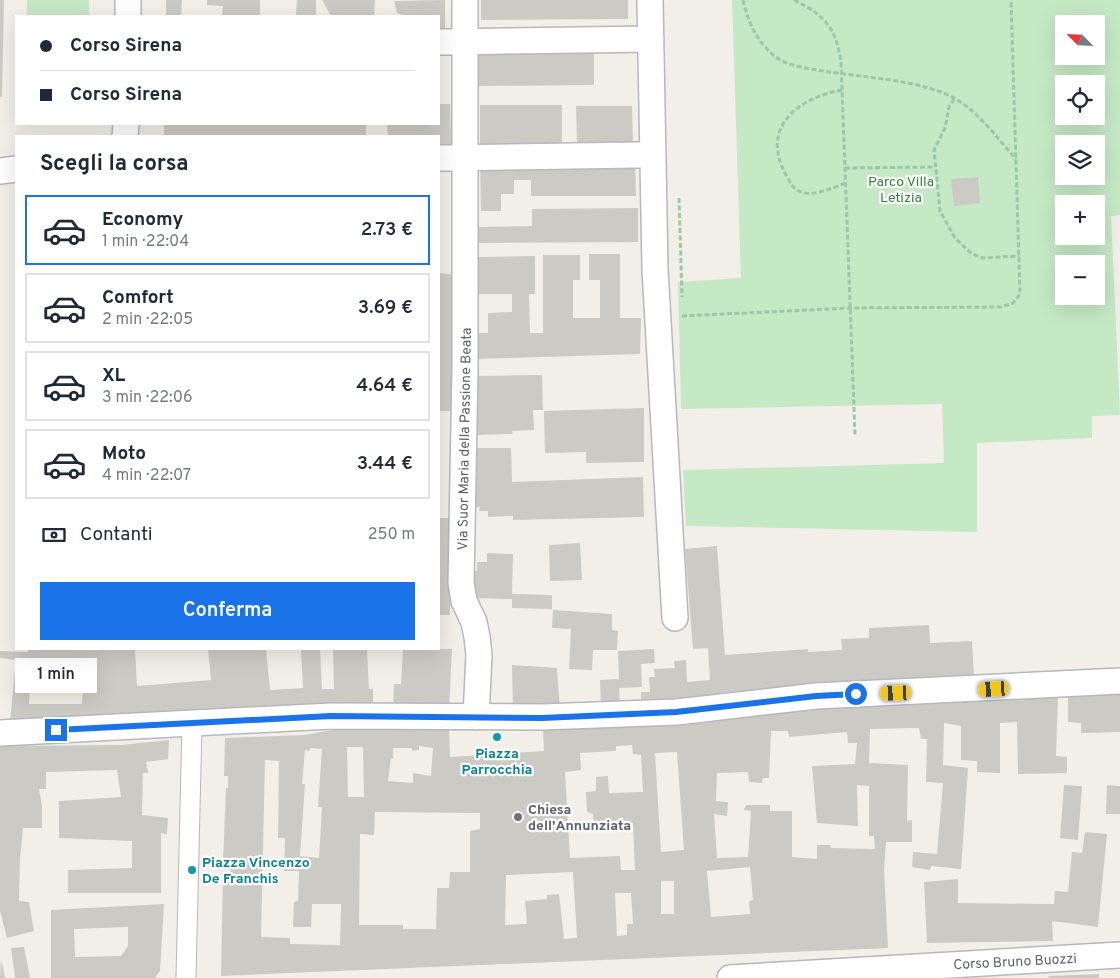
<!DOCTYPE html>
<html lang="it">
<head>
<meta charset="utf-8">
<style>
  :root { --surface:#fff; --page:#f2f2f3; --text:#1f2937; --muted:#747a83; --line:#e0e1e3; --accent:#1a73e8 }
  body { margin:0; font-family:Overpass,sans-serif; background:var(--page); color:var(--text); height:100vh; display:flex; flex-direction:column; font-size:19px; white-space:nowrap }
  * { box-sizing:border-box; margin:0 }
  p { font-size:16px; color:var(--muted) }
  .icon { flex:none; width:28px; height:28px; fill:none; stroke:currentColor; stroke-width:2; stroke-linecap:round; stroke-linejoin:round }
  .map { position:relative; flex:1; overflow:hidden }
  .panel { position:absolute; left:15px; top:135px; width:425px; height:515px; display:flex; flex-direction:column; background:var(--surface); border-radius:0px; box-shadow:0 5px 20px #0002 }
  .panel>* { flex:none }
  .top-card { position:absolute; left:15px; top:15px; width:425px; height:110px; border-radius:0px; box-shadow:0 5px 20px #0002; display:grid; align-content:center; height:110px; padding:0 25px; background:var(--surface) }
  .needle { width:32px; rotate:294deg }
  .fabs { position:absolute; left:1055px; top:15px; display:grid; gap:10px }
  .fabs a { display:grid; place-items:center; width:50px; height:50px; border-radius:0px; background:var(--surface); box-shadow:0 5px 20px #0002; font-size:25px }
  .end { position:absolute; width:22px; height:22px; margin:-11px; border:6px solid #1a73e8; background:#fff; box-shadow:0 0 0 2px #fff }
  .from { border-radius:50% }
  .bubble { position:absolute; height:35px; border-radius:0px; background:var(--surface); box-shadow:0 5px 20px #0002; font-size:16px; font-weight:600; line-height:35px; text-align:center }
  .car { position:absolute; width:15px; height:30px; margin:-15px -8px; border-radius:6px; box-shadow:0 0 4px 1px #0007; background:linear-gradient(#f5c518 24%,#345 0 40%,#f5c518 0 76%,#345 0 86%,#f5c518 0) }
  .top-card b { display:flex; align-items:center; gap:18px; height:48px; font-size:19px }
  .top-card b+b { border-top:1px solid var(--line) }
  .top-card i { width:12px; height:12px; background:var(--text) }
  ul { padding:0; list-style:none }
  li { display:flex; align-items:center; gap:15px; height:70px; margin:0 10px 8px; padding:0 15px; border:2px solid var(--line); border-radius:0px }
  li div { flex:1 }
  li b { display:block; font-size:19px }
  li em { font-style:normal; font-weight:600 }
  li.selected { border-color:var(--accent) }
  li>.icon { width:45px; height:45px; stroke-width:1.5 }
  h2 { padding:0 25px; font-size:22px; line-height:60px }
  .pay { display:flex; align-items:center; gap:12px; height:55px; padding:0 25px; font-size:19px }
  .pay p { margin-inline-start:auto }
  .primary-button { display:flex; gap:10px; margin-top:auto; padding:10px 25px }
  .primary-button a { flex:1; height:58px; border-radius:0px; background:var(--accent); color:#fff; font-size:20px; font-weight:600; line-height:58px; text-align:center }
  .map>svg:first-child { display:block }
</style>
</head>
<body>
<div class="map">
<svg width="1120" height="978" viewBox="0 0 1120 978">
  <rect width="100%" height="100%" fill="#f1efe8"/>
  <path fill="#c5e8c5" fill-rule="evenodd" d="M27,0H89V16H27Z
    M732,0H1120V215L1111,216L1120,415L1092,416V438L977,443V532L686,526L683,470L944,463L942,404L681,409L678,282L741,278ZM1064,24H1096V56H1064ZM1064,84H1096V116H1064ZM1064,144H1096V176H1064ZM1064,204H1096V236H1064ZM1064,264H1096V296H1064Z"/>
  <path fill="#cccac5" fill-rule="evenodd" d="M0,0H4L2,97H0Z
    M166,0H182L181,16H166Z
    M207,0H260V16H222L223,6L207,5Z
    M297,0H316V16H296Z
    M322,0H375L374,16H331Z
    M445,0V30L439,29V16H405L397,13L394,1Z
    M481,0H628V19L481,20Z
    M594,51V85L478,86V52Z
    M439,104H450L451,145H439V136H388L387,124H439Z
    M480,105H562V144L480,145Z
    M576,106H632L633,144H577Z
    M164,124H366V136H164Z
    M480,161H635L636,196H531V180H514V194H501V211H481Z
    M978,177L980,203L954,206L951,179Z
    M638,208V242L479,243V227L532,226V209Z
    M589,254H620V318H641L640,354L475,359L474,333H488V313L512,312V294H477V257L535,256V294H529L530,333H543V255H580V280H573V318H600V280H589Z
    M439,273L457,275L456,411H439Z
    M542,375L543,410H533L534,430L512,431L513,434L474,435L473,376Z
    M644,408V462L586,463V452L545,453L544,411Z
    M474,448H511L512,482L643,477L644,517L513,520V516L488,517V511H479L480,507H475Z
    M439,518H451L450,615H439Z
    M580,543L582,580L550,581L549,545Z
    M717,546L725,655L808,649V652L842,650L841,639L869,638V628L929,625L930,643L972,641L974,677L641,705V692H650L649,677H655L654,669L675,668L674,661L686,660L687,682L710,680L708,648L693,649L685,549Z
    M487,553L513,554L512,594L552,595V609L512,608V599L468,598L469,571H477V562H487Z
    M553,610L612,614V630L618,631L617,650H593L592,670L569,669L571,629L552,628Z
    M28,649H135L137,686L211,680L208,649H266L270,690L303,688L301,649H320L322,689H334L333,649H367L369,689H373V707L10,722L16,660L0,658V651L28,652ZM31,671L84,674L82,704H29Z
    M403,649H452L449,710L393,707L394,684H401Z
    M654,649L655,663L641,664L642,687L619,688L620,706L601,707L600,680L619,679L618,651Z
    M512,665L557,668L560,710L513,711Z
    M1120,692V732L1081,733V723L1068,722V695Z
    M1058,697L1056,756L1067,757V773L1018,774L1017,722L1000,723V773L977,772V761L961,760V726L944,723L943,765L968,768L961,869L931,866L930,870L912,867L913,852L937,854L943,783L926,782L927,739H921L919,728L870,729L869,763L908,765L907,821L912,820V842H886L884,870L888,948L221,976L223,873L230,874L231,864L223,863L226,788H228V776H224L225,738L304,735L346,728L449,726L450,757L544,751L543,728L774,709ZM771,731H788L789,737L847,732L848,743H857L855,764L812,766L817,823L858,826L857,785L869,786V836H874L875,849L831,848L830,845H817V859L792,857V811H770V805H746L744,810L751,811L748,857L717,858L714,814L727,816L728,802L716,801L717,773L748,772L749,782L762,783L763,778H769ZM632,745L633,754L641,755L643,792L609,793L608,776L596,777V791L586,792L587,812L593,814L594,825L633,823L635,870H621L620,856L570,858L565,772L581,770L580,753L616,751V746ZM419,746L433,748L431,776L413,773V783L388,781L391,758L393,759V748H412V751L419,750ZM347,747H363L364,797H348ZM310,748L322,749L318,807H322L319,858L300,856L305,784H302L305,750L310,751ZM677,752L684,850L661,852L655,753ZM265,760L279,761L278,838H285L284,871H299L298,901L294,902L293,927H311L312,904H341L340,945L290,944V938L261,937ZM375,812L480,813V829L470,831V872H450L449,888H437L436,929H403V925H359L360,834L374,835ZM750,867L753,900L749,901L750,914L711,917L707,871ZM573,872L577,938L564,939L559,894L547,895V899L525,901L527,924L505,925L506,875ZM661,881H674V914H661ZM615,893H631L633,924H627V935L617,936Z
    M169,740L168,759L146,762L148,773H143L142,815L168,818L167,834L161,833V893H68V870L132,868V841L59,838V801L121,797L117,770L46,772V789H39L42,805V828H23L20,859L19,901L29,902L34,931L7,938L0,911V746L121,745Z
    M1064,785L1082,786L1078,840L1060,838Z
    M1107,785L1120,786V814H1106Z
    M1085,832L1107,834L1098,927L1052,921L1053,941L927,943L924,882L958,879V903L1054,904L1055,891L1068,892L1072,852L1082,853Z
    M164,904L160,971L155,978H51V910ZM128,927V946L121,956L75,957L74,929Z
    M24,947L30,978H15L11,948Z
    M1,959L5,978H0Z
    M1099,974V978H1049L1048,976Z"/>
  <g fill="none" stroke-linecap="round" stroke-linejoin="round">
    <g stroke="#b5b8bc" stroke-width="21">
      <path id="pedestrian" d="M186,978L192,724"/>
    </g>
    <g stroke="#b5b8bc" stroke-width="28">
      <path id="minor" d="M465,0V367L461,583L464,601L474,622L477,637L479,655L476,717
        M650,0L655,269L675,618
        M128,16V0
        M439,42L651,39
        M125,136L126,124
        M439,158L638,155
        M0,171L16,169
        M0,733L331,716L542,717L677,712L816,696L1120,681
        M730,978L1120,955"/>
    </g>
    <path stroke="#9cc7a9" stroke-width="3" stroke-dasharray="5 2.5" stroke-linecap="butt" d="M743,0C748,21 755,38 771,53C784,66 806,68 824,71C864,78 918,79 954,98C979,112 997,138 1016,159
      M794,0C825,15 836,28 841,62L855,435
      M842,90C797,98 760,128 786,175C791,184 794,191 805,193C818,195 834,187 846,183
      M954,99L949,107L945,128L934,150L940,211L955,238L971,253L982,258L1019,256
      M845,168L935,167
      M679,198L682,297
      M682,316L850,308L1001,307L1013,303L1020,294L1011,0"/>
    <use href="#pedestrian" stroke="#fff" stroke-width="19"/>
    <use href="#minor" stroke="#fff" stroke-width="25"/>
  </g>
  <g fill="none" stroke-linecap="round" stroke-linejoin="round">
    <path stroke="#1a73e8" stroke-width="6" d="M56,730L331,716L542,718L676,712L816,696L856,694"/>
  </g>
  <g fill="#0f9aa8" stroke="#fff" stroke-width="2">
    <circle cx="497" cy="737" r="5"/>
    <circle cx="192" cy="870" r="5"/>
  </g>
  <circle fill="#6b7280" stroke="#fff" stroke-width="2" cx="518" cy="817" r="5"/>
  <g text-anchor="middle" stroke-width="4.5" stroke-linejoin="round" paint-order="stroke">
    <g font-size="14" fill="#348238" stroke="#fff">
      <text x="901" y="186">Parco Villa<tspan x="901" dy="16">Letizia</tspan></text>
    </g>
    <g font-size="14" fill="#5f6368" stroke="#fff">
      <text transform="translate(464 439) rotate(-89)" y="5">Via Suor Maria della Passione Beata</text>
      <text transform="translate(1015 961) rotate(-3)" y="5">Corso Bruno Buozzi</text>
    </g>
    <g font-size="14" font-weight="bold" fill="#0d838f" stroke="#fff">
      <text x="497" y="758">Piazza<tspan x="497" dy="16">Parrocchia</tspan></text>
      <text x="202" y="867" text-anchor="start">Piazza Vincenzo<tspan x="202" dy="16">De Franchis</tspan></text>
    </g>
    <g font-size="14" font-weight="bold" fill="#5b616d" stroke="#fff" text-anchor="start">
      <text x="528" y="814">Chiesa<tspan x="528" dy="16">dell'Annunziata</tspan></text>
    </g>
  </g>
</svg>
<div class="fabs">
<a><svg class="needle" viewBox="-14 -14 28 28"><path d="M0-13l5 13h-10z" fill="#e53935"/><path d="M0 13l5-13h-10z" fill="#747a83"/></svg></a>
<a><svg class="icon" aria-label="locate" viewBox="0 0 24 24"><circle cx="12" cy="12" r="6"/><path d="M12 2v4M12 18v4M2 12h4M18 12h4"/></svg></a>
<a><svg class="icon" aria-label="layers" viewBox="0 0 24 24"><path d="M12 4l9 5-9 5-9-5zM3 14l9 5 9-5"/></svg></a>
<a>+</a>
<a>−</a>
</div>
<i class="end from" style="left:856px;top:694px"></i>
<i class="end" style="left:56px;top:730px"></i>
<div class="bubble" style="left:15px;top:658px;width:82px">1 min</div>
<i class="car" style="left:994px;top:689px;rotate:267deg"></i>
<i class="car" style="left:896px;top:693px;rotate:268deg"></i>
<div class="top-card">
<b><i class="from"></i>Corso Sirena</b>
<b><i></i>Corso Sirena</b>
</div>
<section class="panel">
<h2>Scegli la corsa</h2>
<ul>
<li class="selected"><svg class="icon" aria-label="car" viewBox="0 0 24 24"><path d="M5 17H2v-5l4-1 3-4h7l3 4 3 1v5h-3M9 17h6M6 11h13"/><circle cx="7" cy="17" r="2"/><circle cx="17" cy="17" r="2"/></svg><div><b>Economy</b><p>1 min · 22:04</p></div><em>2.73 €</em></li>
<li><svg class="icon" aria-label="car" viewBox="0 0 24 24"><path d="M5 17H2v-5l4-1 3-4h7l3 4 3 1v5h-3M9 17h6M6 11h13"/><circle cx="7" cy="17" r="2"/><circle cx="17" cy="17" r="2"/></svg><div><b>Comfort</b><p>2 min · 22:05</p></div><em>3.69 €</em></li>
<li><svg class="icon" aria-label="car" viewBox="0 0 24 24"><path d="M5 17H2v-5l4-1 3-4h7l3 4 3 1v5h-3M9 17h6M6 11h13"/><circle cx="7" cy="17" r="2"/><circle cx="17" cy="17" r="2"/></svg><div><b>XL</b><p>3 min · 22:06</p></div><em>4.64 €</em></li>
<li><svg class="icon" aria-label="car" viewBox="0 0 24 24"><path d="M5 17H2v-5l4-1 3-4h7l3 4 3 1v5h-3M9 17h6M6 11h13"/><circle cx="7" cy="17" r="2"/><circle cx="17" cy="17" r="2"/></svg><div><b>Moto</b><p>4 min · 22:07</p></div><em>3.44 €</em></li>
</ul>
<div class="pay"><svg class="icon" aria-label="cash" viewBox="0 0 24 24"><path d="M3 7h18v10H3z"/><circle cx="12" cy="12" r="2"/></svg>Contanti<p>250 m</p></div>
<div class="primary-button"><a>Conferma</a></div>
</section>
</div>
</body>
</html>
